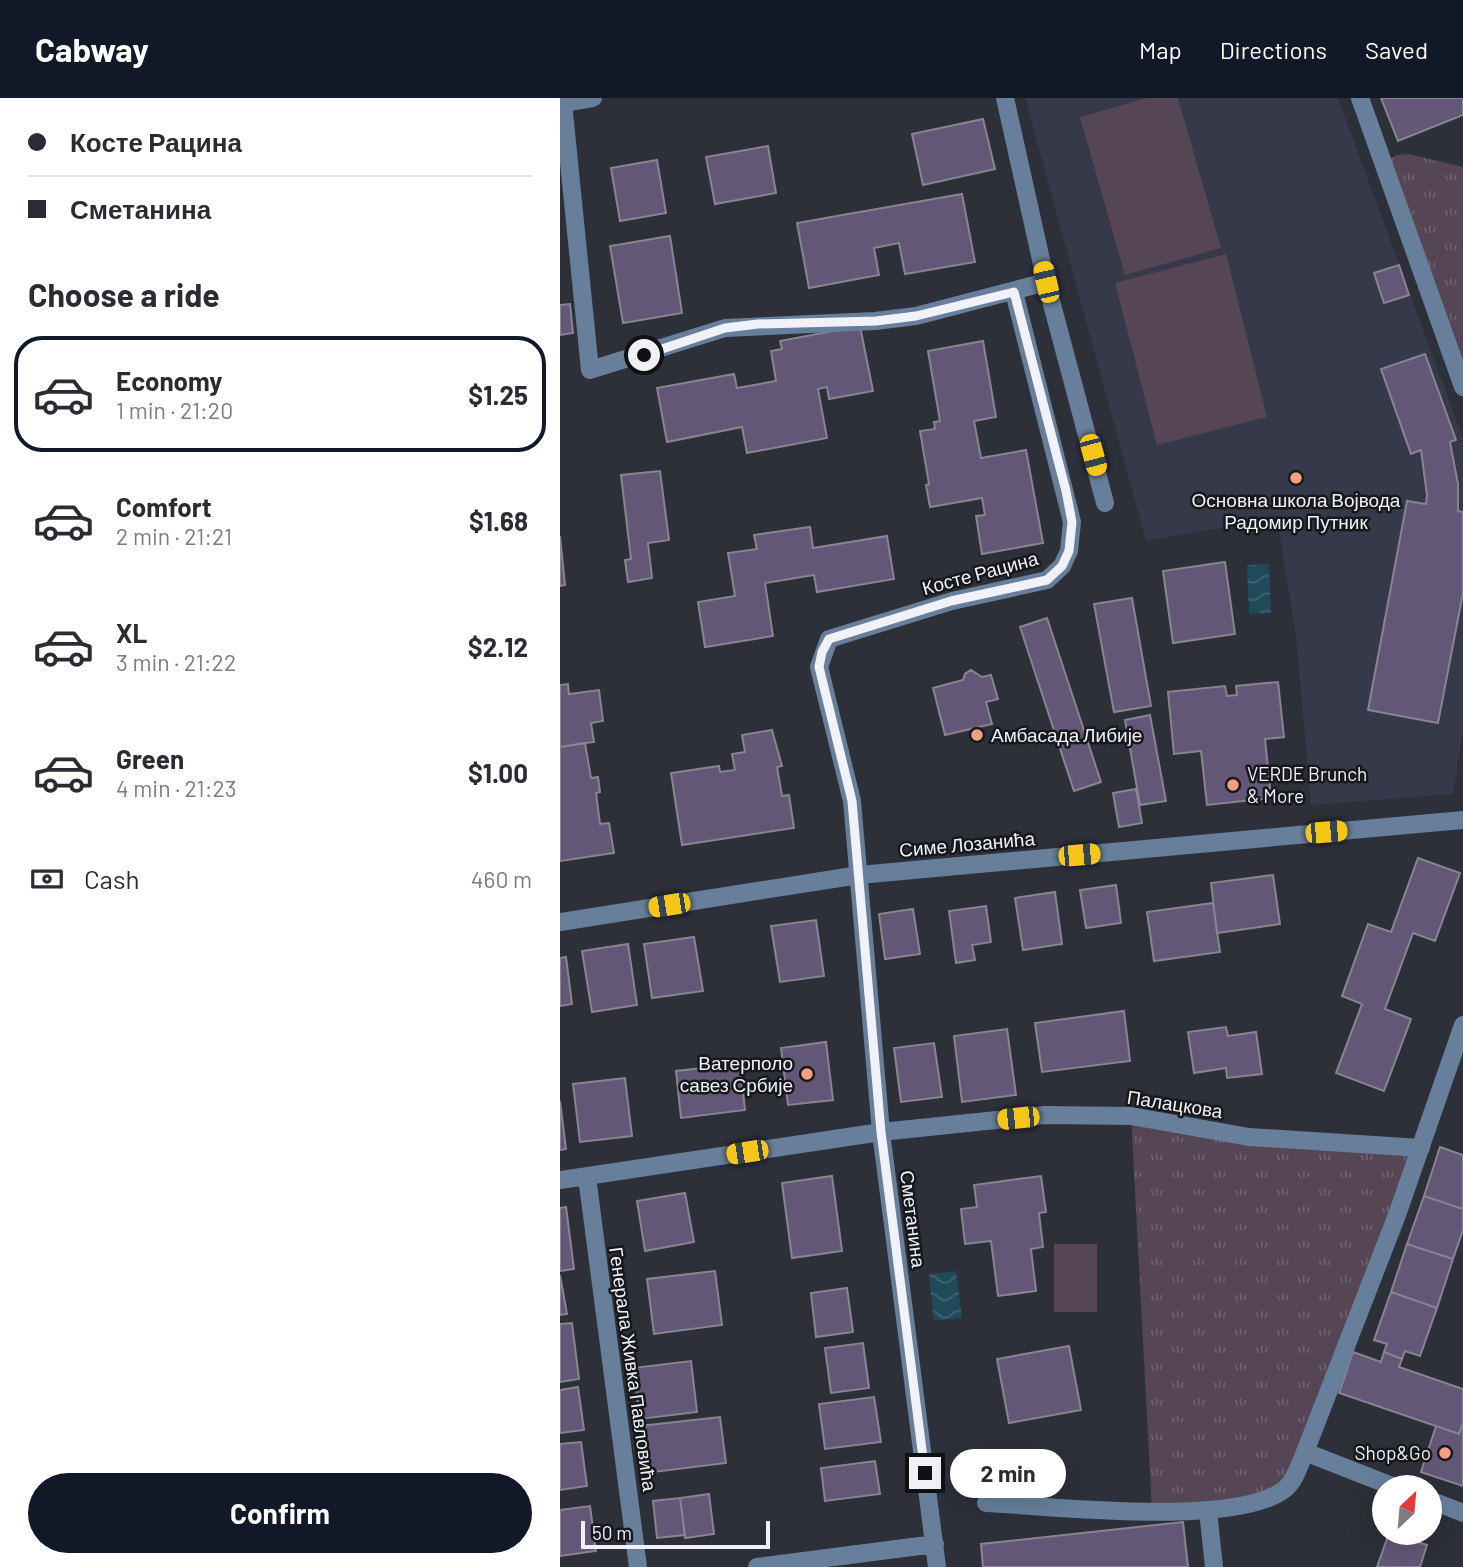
<!DOCTYPE html>
<html lang="en">
<head>
<meta charset="utf-8">
<style>
  :root { --surface:#fff; --page:#f2f2f3; --text:#2b2b33; --muted:#7c7c81; --line:#e1e1e2; --accent:#111827 }
  body { margin:0; font-family:Barlow,sans-serif; background:var(--page); color:var(--text); height:100vh; display:flex; flex-direction:column; font-size:26px; white-space:nowrap }
  * { box-sizing:border-box; margin:0 }
  p { font-size:23px; color:var(--muted) }
  .icon { flex:none; width:38px; height:38px; fill:none; stroke:currentColor; stroke-width:2; stroke-linecap:round; stroke-linejoin:round }
  .map { position:relative; flex:1; overflow:hidden }
  .details { display:flex; flex-direction:column; background:var(--surface); width:560px }
  .details>* { flex:none }
  .top-card { display:grid; align-content:center; height:154px; padding:0 28px; background:var(--surface) }
  .needle { width:46px; rotate:26deg }
  .controls { position:absolute; left:812px; top:1377px; display:grid; gap:14px }
  .controls a { display:grid; place-items:center; width:70px; height:70px; border-radius:50%; background:var(--surface); box-shadow:0 7px 28px #0002; font-size:35px }
  .scale { position:absolute; left:21px; bottom:18px; width:189px; box-sizing:border-box; padding-left:7px; border:4px solid #f1f2f9; border-top:0; font-size:19px; line-height:24px; white-space:nowrap; color:#f1f2f9; -webkit-text-stroke:5px #17181c; paint-order:stroke }
  .end { position:absolute; width:32px; height:32px; margin:-16px; border:9px solid #f1f2f9; background:#111; box-shadow:0 0 0 4px #111 }
  .from { border-radius:50% }
  .bubble { position:absolute; height:49px; border-radius:24px; background:var(--surface); box-shadow:0 7px 28px #0002; font-size:23px; font-weight:700; line-height:49px; text-align:center }
  .car { position:absolute; width:21px; height:42px; margin:-21px -10px; border-radius:9px; box-shadow:0 0 5px 2px #0007; background:linear-gradient(#f5c518 24%,#345 0 40%,#f5c518 0 76%,#345 0 86%,#f5c518 0) }
  .top-card b { display:flex; align-items:center; gap:24px; height:66px; font-size:26px }
  .top-card b+b { border-top:2px solid var(--line) }
  .top-card i { width:18px; height:18px; background:var(--text) }
  ul { padding:0; list-style:none }
  li { display:flex; align-items:center; gap:21px; height:116px; margin:0 14px 10px; padding:0 14px; border:4px solid transparent; border-radius:28px }
  li div { flex:1 }
  li b { display:block; font-size:26px }
  li em { font-style:normal; font-weight:700 }
  li.current { border-color:var(--accent) }
  li>.icon { width:63px; height:63px; stroke-width:1.5 }
  h2 { padding:0 28px; font-size:32px; line-height:84px }
  .pay { display:flex; align-items:center; gap:18px; height:77px; padding:0 28px; font-size:26px }
  .pay p { margin-inline-start:auto }
  .button { display:flex; gap:14px; margin-top:auto; padding:14px 28px }
  .button a { flex:1; height:80px; border-radius:42px; background:var(--accent); color:#fff; font-size:28px; font-weight:700; line-height:80px; text-align:center }
  header { display:flex; align-items:center; gap:42px; box-sizing:border-box; height:98px; padding:0 35px; background:var(--accent); color:#fff }
  header strong { font-size:33px }
  nav { display:flex; gap:38px; margin-inline-start:auto; font-size:24px }
  main { display:flex; flex:1; min-height:0 }
  .map>svg:first-child { display:block }
</style>
</head>
<body>
<header>
<strong>Cabway</strong>
<nav><a>Map</a><a>Directions</a><a>Saved</a></nav>
</header>
<main>
<section class="details">
<div class="top-card">
<b><i class="from"></i>Косте Рацина</b>
<b><i></i>Сметанина</b>
</div>
<h2>Choose a ride</h2>
<ul>
<li class="current"><svg class="icon" aria-label="car" viewBox="0 0 24 24"><path d="M5 17H2v-5l4-1 3-4h7l3 4 3 1v5h-3M9 17h6M6 11h13"/><circle cx="7" cy="17" r="2"/><circle cx="17" cy="17" r="2"/></svg><div><b>Economy</b><p>1 min · 21:20</p></div><em>$1.25</em></li>
<li><svg class="icon" aria-label="car" viewBox="0 0 24 24"><path d="M5 17H2v-5l4-1 3-4h7l3 4 3 1v5h-3M9 17h6M6 11h13"/><circle cx="7" cy="17" r="2"/><circle cx="17" cy="17" r="2"/></svg><div><b>Comfort</b><p>2 min · 21:21</p></div><em>$1.68</em></li>
<li><svg class="icon" aria-label="car" viewBox="0 0 24 24"><path d="M5 17H2v-5l4-1 3-4h7l3 4 3 1v5h-3M9 17h6M6 11h13"/><circle cx="7" cy="17" r="2"/><circle cx="17" cy="17" r="2"/></svg><div><b>XL</b><p>3 min · 21:22</p></div><em>$2.12</em></li>
<li><svg class="icon" aria-label="car" viewBox="0 0 24 24"><path d="M5 17H2v-5l4-1 3-4h7l3 4 3 1v5h-3M9 17h6M6 11h13"/><circle cx="7" cy="17" r="2"/><circle cx="17" cy="17" r="2"/></svg><div><b>Green</b><p>4 min · 21:23</p></div><em>$1.00</em></li>
</ul>
<div class="pay"><svg class="icon" aria-label="cash" viewBox="0 0 24 24"><path d="M3 7h18v10H3z"/><circle cx="12" cy="12" r="2"/></svg>Cash<p>460 m</p></div>
<div class="button"><a>Confirm</a></div>
</section>
<div class="map">
<svg width="903" height="1469" viewBox="0 0 903 1469">
  <defs>
    <pattern id="grass-tufts" width="24" height="20" patternUnits="userSpaceOnUse" patternTransform="scale(1.75)"><rect width="24" height="20" fill="#554555"/><path d="M3 7l-1-3M5 7V3M7 7l1-3M15 17l-1-3M17 17v-4M19 17l1-3" fill="none" stroke="#6e606e"/></pattern>
    <pattern id="water-waves" width="16" height="10" patternUnits="userSpaceOnUse" patternTransform="scale(1.75)"><rect width="16" height="10" fill="#204959"/><path d="M0 5q4-4 8 0t8 0" fill="none" stroke="#416472"/></pattern>
  </defs>
  <rect width="100%" height="100%" fill="#2d2f39"/>
  <path fill="#363949" d="M465,0H778L903,340V632L893,696L751,707L736,538L717,420L586,443Z"/>
  <path fill="url(#grass-tufts)" d="M849,56L903,69V289L823,64L837,57Z
    M571,1018L861,1050L745,1354L717,1396L592,1413Z"/>
  <path fill="#554555" d="M587,0H618L661,150L565,177L520,19Z
    M666,156L707,319L597,347L555,185Z
    M494,1146H537V1214H494Z"/>
  <path fill="url(#water-waves)" d="M709,466L711,515L689,516L687,467Z
    M396,1173L402,1220L374,1223L369,1176Z"/>
  <path fill="#625777" stroke="#888490" stroke-width="2" d="M821,0H903V17L838,43Z
    M423,21L435,71L363,87L352,36Z
    M208,48L216,95L155,106L146,59Z
    M97,62L106,115L60,123L51,70Z
    M402,96L415,164L345,176L339,145L314,150L319,177L249,190L237,125Z
    M110,138L122,215L63,225L50,148Z
    M839,167L849,197L824,205L814,175Z
    M10,206L13,235L0,237V207Z
    M300,228L313,293L269,301L267,289L258,291L267,340L187,355L182,329L107,344L97,290L174,276L177,290L216,283L211,253L222,251L220,243Z
    M423,243L436,319L414,323L421,360L466,352L483,445L422,456L416,418L425,417L422,400L370,409L366,387L369,386L360,333L375,331L374,324L380,323L368,253Z
    M865,256L896,342L890,344L898,386V413L903,414V495L878,625L808,612L847,403L866,406L867,397L861,352L851,356L821,271Z
    M100,373L109,442L88,445L92,480L68,484L65,462L71,461L61,377Z
    M250,429L253,450L327,438L334,481L257,494L254,477L205,485L213,538L145,549L138,504L175,498L168,455L197,451L194,437Z
    M0,438L5,487L0,488Z
    M665,464L675,536L613,545L603,473Z
    M572,500L591,608L554,614L534,506Z
    M487,520L541,684L514,693L460,529Z
    M411,572L422,579L431,577L438,601L426,604L432,626L385,637L373,590L403,582L405,576Z
    M718,584L724,639L705,641L711,700L647,707L641,653L614,656L608,594L665,588L667,598L677,597L676,588Z
    M8,586L9,596L39,592L43,623L31,625L34,644L0,649V587Z
    M590,617L606,703L580,707L565,622Z
    M212,632L222,668L217,669L222,698L229,697L234,730L122,747L111,675L159,668L160,674L175,672L172,656L185,654L182,637Z
    M25,645L31,680L38,679L40,694L36,695L40,726L49,725L54,755L0,763V649Z
    M576,691L582,725L559,729L553,695Z
    M858,760L900,775L875,843L853,835L825,911L851,921L824,993L776,975L802,906L782,898L808,826L831,834Z
    M713,777L720,826L657,835L651,785Z
    M556,787L561,825L526,830L520,792Z
    M495,794L502,846L463,852L455,800Z
    M653,805L660,854L594,863L587,814Z
    M426,808L431,844L412,847L415,862L396,865L389,813Z
    M353,811L360,856L325,861L319,816Z
    M256,822L264,878L220,884L211,828Z
    M134,839L143,893L92,900L84,846Z
    M68,846L77,907L32,914L22,853Z
    M6,859L12,906L0,908V860Z
    M564,913L570,963L482,974L475,925Z
    M666,929L668,938L696,934L702,976L667,980L666,970L634,975L628,934Z
    M447,931L456,997L402,1004L394,938Z
    M266,944L273,1002L228,1007L221,950Z
    M374,945L382,999L341,1004L334,950Z
    M180,966L185,1012L121,1020L116,973Z
    M65,980L72,1038L20,1044L13,986Z
    M0,1003L6,1051L0,1052Z
    M880,1049L903,1057V1111L864,1098Z
    M272,1078L282,1153L232,1160L222,1085Z
    M481,1078L486,1114L479,1115L483,1149L471,1151L476,1193L438,1198L431,1143L405,1146L401,1111L417,1109L414,1087Z
    M125,1095L134,1144L85,1153L77,1103Z
    M864,1098L903,1111V1132L893,1161L847,1146Z
    M6,1109L14,1171L0,1173V1110Z
    M847,1146L893,1161L877,1210L831,1194Z
    M155,1173L162,1227L94,1236L87,1181Z
    M0,1177L7,1216L0,1217Z
    M287,1190L293,1234L256,1239L251,1195Z
    M831,1194L877,1210L860,1258L845,1253L842,1261L824,1254L827,1246L814,1242Z
    M12,1225L19,1281L0,1284V1226Z
    M303,1245L309,1290L271,1295L265,1250Z
    M509,1248L521,1312L449,1325L437,1261Z
    M793,1254L821,1264L824,1254L842,1261L839,1269L903,1291V1325L899,1336L779,1295Z
    M131,1263L137,1314L80,1321L73,1270Z
    M18,1289L24,1332L0,1335V1292Z
    M314,1299L321,1344L265,1351L259,1306Z
    M160,1319L166,1365L86,1375L80,1328Z
    M903,1325V1388L861,1374L876,1328L899,1336Z
    M21,1344L27,1388L0,1392V1346Z
    M315,1363L320,1396L265,1403L261,1370Z
    M149,1396L154,1436L125,1440L120,1400Z
    M120,1400L125,1437L97,1440L93,1403Z
    M30,1408L36,1453L0,1458V1412Z
    M623,1424L628,1469H423L421,1446Z
    M829,1435L867,1447L860,1469H817Z"/>
  <g fill="none" stroke-linecap="round" stroke-linejoin="round">
    <path stroke="#677f9b" stroke-width="18" d="M445,0L486,184L545,405
      M800,0L903,289
      M3,5L30,272L165,230L315,223L356,218L486,184
      M0,6L33,0
      M0,824L299,777L903,722
      M27,1079L78,1469
      M0,1082L321,1034L485,1017L571,1018L689,1039L861,1050
      M745,1354L837,1390
      M870,1402L903,1415
      M426,1405C491,1408 676,1430 725,1391C735,1383 740,1366 745,1354L837,1117L903,927
      M648,1413L654,1469
      M197,1469L375,1446
      M377,1469L321,1034L292,703L259,569L269,541L392,503L487,482L502,468L509,453L512,424L454,194"/>
  </g>
  <g fill="none" stroke-linecap="round" stroke-linejoin="round">
    <path stroke="#f1f2f9" stroke-width="9" d="M84,257L165,230L198,226L316,223L356,218L454,194L506,393L512,424L509,453L502,468L487,482L391,503L269,541L262,554L259,569L292,703L321,1034L365,1375"/>
  </g>
  <g fill="#f39f84" stroke="#17181c" stroke-width="2.5">
    <circle cx="736" cy="380" r="7"/>
    <circle cx="417" cy="637" r="7"/>
    <circle cx="673" cy="687" r="7"/>
    <circle cx="247" cy="976" r="7"/>
    <circle cx="885" cy="1355" r="7"/>
  </g>
  <g text-anchor="middle" stroke-width="5" stroke-linejoin="round" paint-order="stroke">
    <g font-size="19" fill="#f1f2f9" stroke="#17181c" text-anchor="start">
      <text x="736" y="409" text-anchor="middle">Основна школа Војвода<tspan x="736" dy="22">Радомир Путник</tspan></text>
      <text x="431" y="644">Амбасада Либије</text>
      <text x="687" y="683">VERDE Brunch<tspan x="687" dy="22">&amp; More</tspan></text>
      <text x="233" y="972" text-anchor="end">Ватерполо<tspan x="233" dy="22">савез Србије</tspan></text>
      <text x="871" y="1362" text-anchor="end">Shop&amp;Go</text>
    </g>
    <g font-size="19" fill="#f1f2f9" stroke="#17181c">
      <text transform="translate(420 475) rotate(-15)" y="7">Косте Рацина</text>
      <text transform="translate(407 746) rotate(-5)" y="7">Симе Лозанића</text>
      <text transform="translate(615 1006) rotate(9)" y="7">Палацкова</text>
      <text transform="translate(353 1121) rotate(83)" y="7">Сметанина</text>
      <text transform="translate(73 1271) rotate(82)" y="7">Генерала Живка Павловића</text>
    </g>
  </g>
</svg>
<div class="controls">
<a><svg class="needle" viewBox="-14 -14 28 28"><path d="M0-13l5 13h-10z" fill="#e53935"/><path d="M0 13l5-13h-10z" fill="#7c7c81"/></svg></a>
</div>
<div class="scale">50 m</div>
<i class="end from" style="left:84px;top:257px"></i>
<i class="end" style="left:365px;top:1375px"></i>
<div class="bubble" style="left:390px;top:1351px;width:116px">2 min</div>
<i class="car" style="left:486px;top:184px;rotate:347deg"></i>
<i class="car" style="left:533px;top:357px;rotate:165deg"></i>
<i class="car" style="left:766px;top:734px;rotate:85deg"></i>
<i class="car" style="left:519px;top:757px;rotate:85deg"></i>
<i class="car" style="left:109px;top:807px;rotate:261deg"></i>
<i class="car" style="left:458px;top:1020px;rotate:264deg"></i>
<i class="car" style="left:187px;top:1054px;rotate:261deg"></i>
</div>
</main>
</body>
</html>
